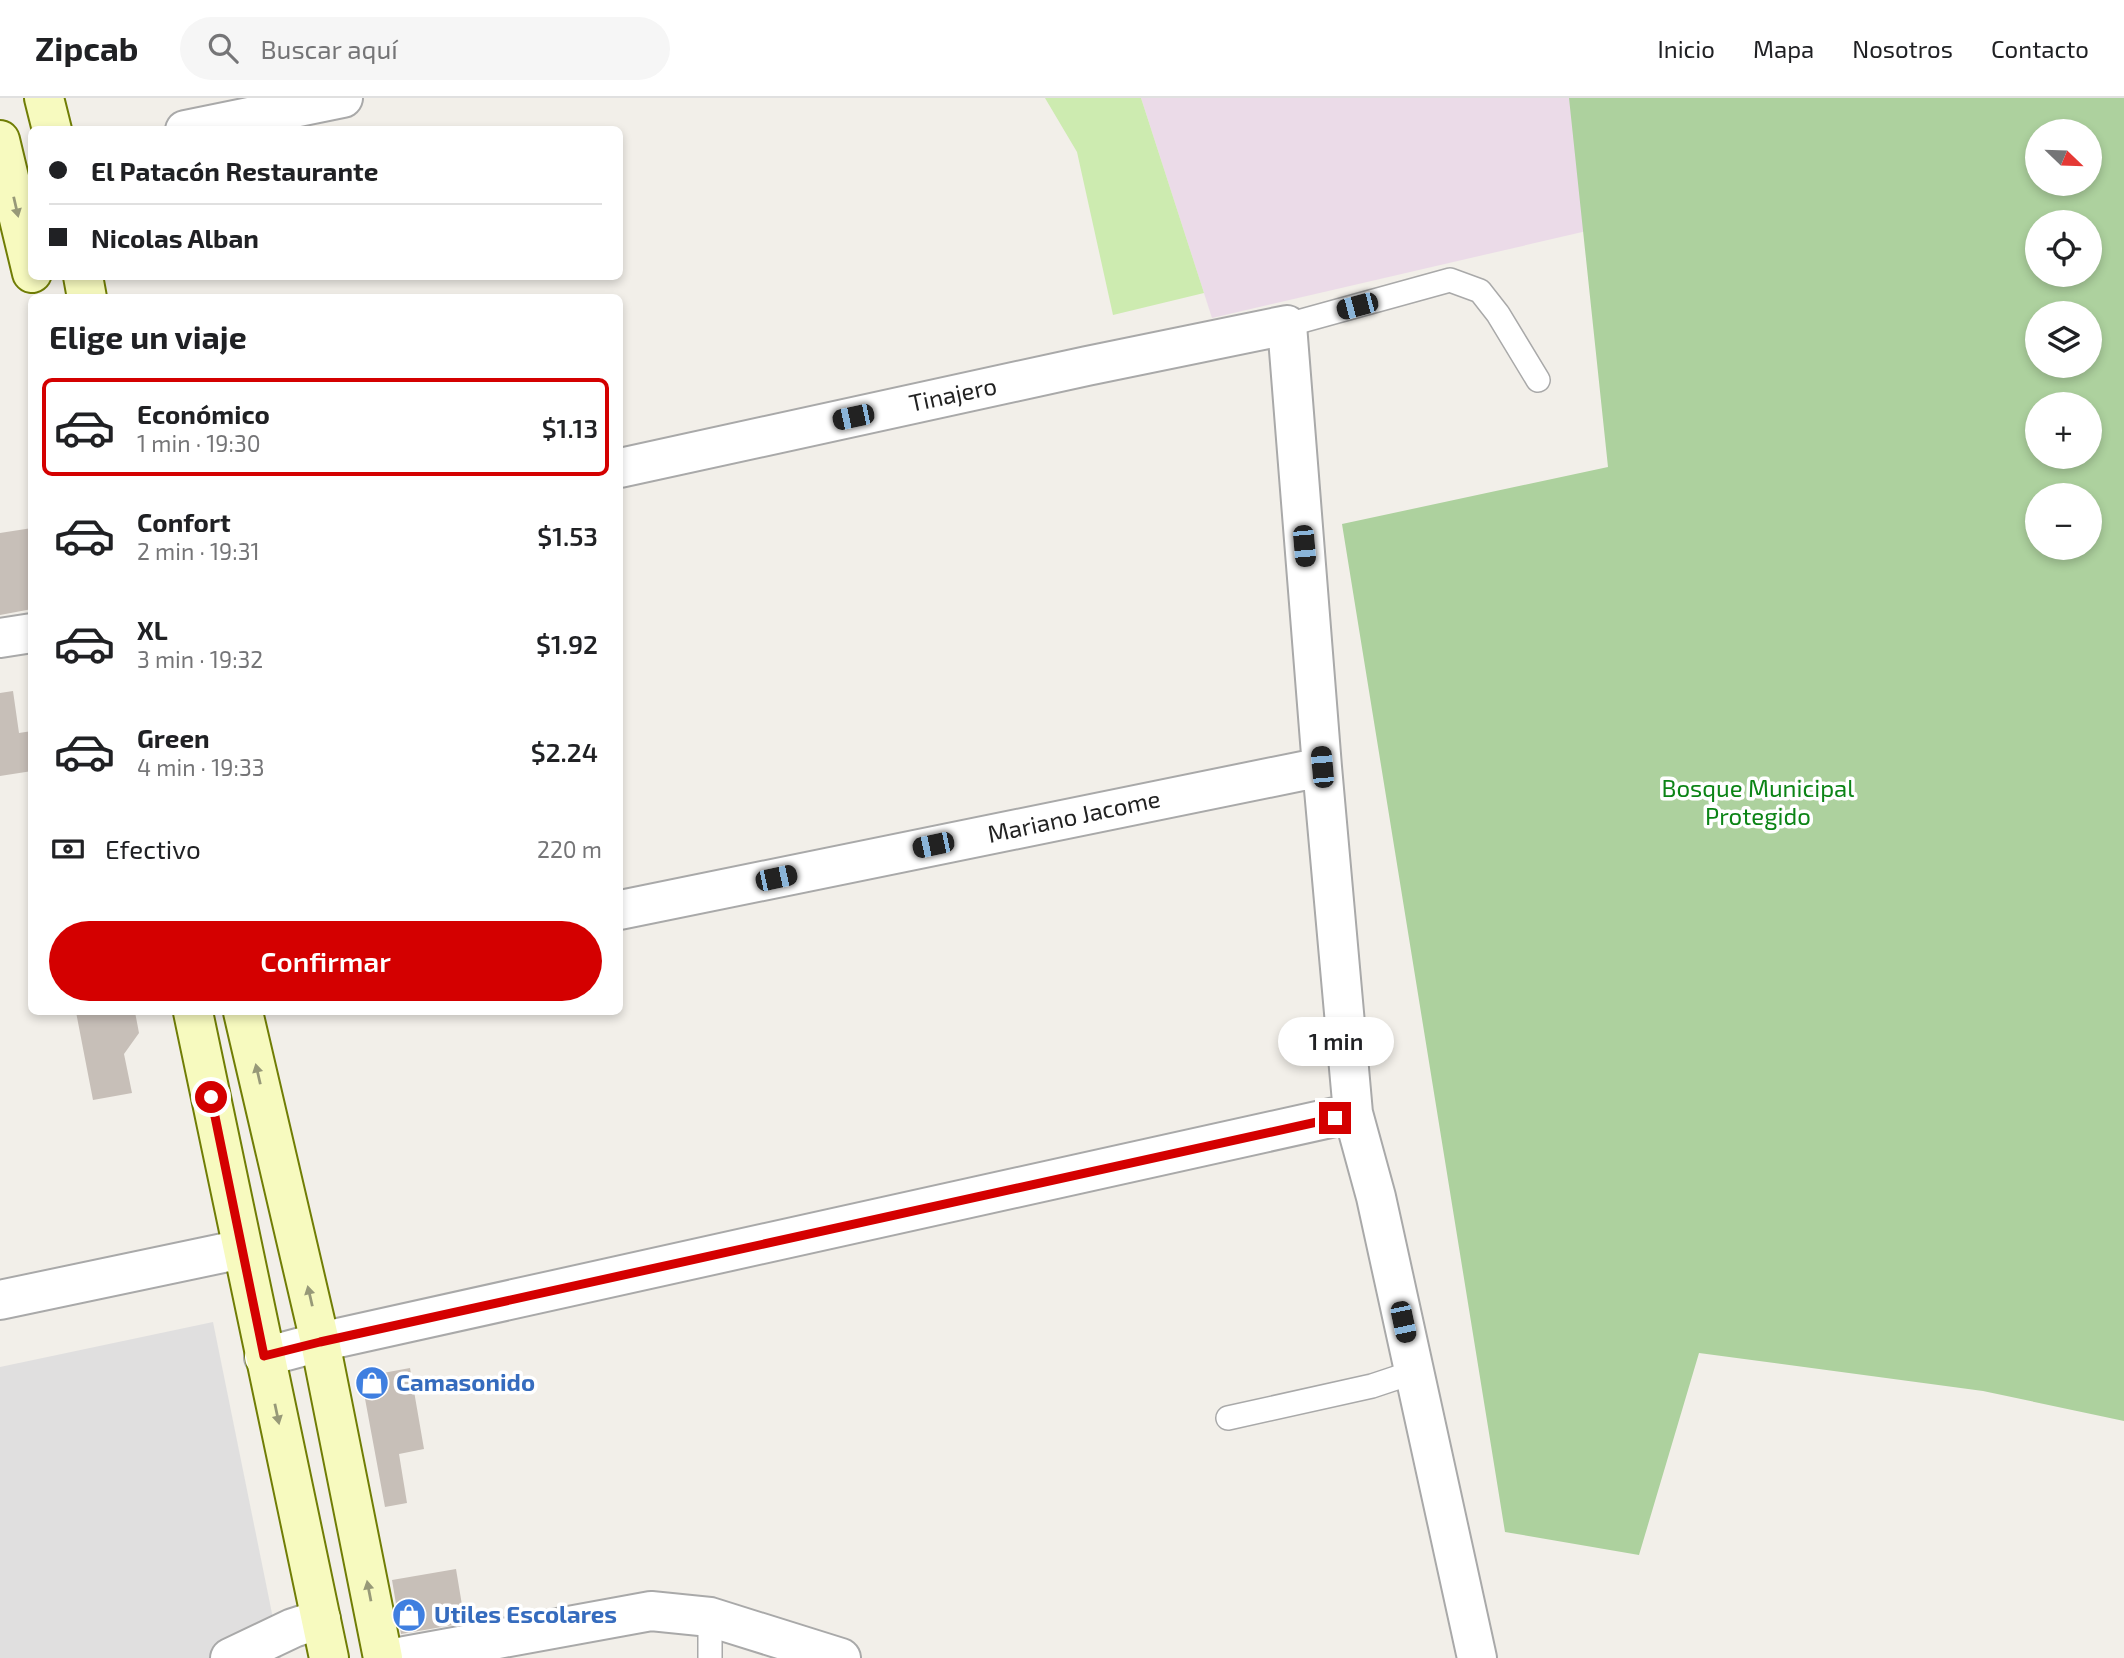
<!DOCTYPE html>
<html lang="es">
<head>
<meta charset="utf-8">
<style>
  :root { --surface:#fff; --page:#f6f6f6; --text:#202124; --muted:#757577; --line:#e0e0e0; --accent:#d40000 }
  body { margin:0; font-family:"Exo 2",sans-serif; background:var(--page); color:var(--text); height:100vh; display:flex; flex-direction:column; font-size:26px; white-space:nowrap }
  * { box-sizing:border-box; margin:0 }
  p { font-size:23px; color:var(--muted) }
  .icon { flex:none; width:38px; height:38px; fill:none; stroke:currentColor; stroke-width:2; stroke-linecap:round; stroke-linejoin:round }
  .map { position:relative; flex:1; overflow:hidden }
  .details { position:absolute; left:28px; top:196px; width:595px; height:721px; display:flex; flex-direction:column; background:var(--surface); border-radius:10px; box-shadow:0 4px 10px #0003 }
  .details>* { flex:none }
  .guide { position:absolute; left:28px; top:28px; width:595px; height:154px; border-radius:10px; box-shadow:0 4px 10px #0003; display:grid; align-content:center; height:154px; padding:0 21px; background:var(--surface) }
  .needle { width:46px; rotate:113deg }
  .tools { position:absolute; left:2025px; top:21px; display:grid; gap:14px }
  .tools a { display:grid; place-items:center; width:77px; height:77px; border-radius:50%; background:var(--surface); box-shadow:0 4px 10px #0003; font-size:35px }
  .end { position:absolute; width:32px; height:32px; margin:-16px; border:9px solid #d40000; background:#fff; box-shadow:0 0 0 4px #fff }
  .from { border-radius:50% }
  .bubble { position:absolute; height:49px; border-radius:24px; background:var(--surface); box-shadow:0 4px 10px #0003; font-size:23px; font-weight:600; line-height:49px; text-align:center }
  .car { position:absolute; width:21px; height:42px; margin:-21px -10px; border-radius:9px; box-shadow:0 0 5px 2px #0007; background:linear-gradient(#222 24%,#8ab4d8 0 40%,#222 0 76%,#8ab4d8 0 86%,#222 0) }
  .guide b { display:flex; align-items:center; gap:24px; height:66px; font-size:26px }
  .guide b+b { border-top:2px solid var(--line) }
  .guide i { width:18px; height:18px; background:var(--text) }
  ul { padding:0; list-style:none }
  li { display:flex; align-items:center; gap:21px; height:98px; margin:0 14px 10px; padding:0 7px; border:4px solid transparent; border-radius:10px }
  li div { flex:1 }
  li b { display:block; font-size:26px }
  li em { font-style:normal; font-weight:600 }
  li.active { border-color:var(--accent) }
  li>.icon { width:63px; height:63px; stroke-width:1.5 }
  h2 { padding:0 21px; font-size:32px; line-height:84px }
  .pay { display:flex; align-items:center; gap:18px; height:77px; padding:0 21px; font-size:26px }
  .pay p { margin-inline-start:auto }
  .cta { display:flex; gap:14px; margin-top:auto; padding:14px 21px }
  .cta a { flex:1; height:80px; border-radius:42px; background:var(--accent); color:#fff; font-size:28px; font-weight:600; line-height:80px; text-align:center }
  header { display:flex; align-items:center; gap:42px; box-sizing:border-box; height:98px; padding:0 35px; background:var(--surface); border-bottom:2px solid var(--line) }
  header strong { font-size:33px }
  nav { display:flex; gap:38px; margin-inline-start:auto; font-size:24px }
  .search { width:490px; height:63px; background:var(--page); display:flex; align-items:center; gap:18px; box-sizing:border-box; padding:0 24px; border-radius:38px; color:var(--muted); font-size:26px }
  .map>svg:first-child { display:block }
</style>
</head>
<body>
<header>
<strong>Zipcab</strong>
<div class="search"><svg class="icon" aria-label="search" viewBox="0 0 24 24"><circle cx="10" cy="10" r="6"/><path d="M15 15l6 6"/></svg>Buscar aquí</div>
<nav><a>Inicio</a><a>Mapa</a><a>Nosotros</a><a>Contacto</a></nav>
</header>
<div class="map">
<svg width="2124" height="1560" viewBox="0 0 2124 1560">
  <rect width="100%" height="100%" fill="#f2efe9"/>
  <path fill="#e0dfdf" d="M213,1224L281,1560H0V1269Z"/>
  <path fill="#ebdbe8" d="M1141,0H1606L1630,123L1212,220Z"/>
  <path fill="#cdebb0" d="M1045,0H1141L1204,195L1113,217L1077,54Z"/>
  <path fill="#add19e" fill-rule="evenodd" d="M1569,0H2124V1323L1983,1293L1699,1255L1639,1457L1505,1434L1342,426L1608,369ZM2037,33H2090V86H2037ZM2037,124H2090V177H2037ZM2037,215H2090V268H2037ZM2037,306H2090V359H2037ZM2037,397H2090V450H2037Z"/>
  <path fill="#c7bfb8" d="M32,430V511L0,517V435Z
    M13,593L19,635L32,633V673L0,678V595Z
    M76,914H135L139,935L124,956L132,995L93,1002Z
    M410,1270L424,1351L399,1356L407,1405L385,1409L361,1279Z
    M456,1471L465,1525L401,1536L392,1482Z"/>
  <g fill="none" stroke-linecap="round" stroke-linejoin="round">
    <g stroke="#a9a9a9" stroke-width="26">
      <path id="lane" d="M1287,227L1450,182L1480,193L1498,216L1538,282
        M1228,1320L1372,1288L1414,1274
        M710,1519V1560"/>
    </g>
    <g stroke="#a9a9a9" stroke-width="42">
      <path id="street" d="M185,32L343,0
        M620,370L1087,268L1287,227L1322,669L1353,1015L1376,1099L1477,1560
        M0,540L32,535
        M620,812L1322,669
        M0,1202L242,1151
        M264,1259L320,1244L1353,1015
        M230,1560L293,1530L321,1521
        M394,1560L651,1513L710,1519L841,1560"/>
    </g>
    <g stroke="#707d05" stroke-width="42">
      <path id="secondary" d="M44,0L52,32
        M0,42L32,175
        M83,178L87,200
        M193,914L329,1560
        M243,914L320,1244L383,1560"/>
    </g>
    <use href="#lane" stroke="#fff" stroke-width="23"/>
    <use href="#street" stroke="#fff" stroke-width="38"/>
    <use href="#secondary" stroke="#f7fabf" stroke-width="38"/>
  </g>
  <defs><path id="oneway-solid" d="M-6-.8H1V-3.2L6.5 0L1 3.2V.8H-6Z" transform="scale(1.75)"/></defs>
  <g fill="#979978">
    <use href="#oneway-solid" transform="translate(16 109) rotate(77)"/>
    <use href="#oneway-solid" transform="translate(258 976) rotate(-103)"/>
    <use href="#oneway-solid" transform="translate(310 1198) rotate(-103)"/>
    <use href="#oneway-solid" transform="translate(277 1316) rotate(78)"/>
    <use href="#oneway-solid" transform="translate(369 1493) rotate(-101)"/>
  </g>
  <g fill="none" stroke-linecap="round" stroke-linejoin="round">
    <path stroke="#d40000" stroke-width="9" d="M211,999L264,1258L320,1244L1335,1020"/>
  </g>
  <defs>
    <g id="shop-disc" transform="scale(1.75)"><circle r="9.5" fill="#3f7fe0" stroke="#fff"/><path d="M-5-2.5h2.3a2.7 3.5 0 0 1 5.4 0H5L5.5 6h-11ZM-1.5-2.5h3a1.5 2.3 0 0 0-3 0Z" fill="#fff"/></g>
  </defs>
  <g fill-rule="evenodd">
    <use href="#shop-disc" x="372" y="1285"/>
    <use href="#shop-disc" x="409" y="1517"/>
  </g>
  <g text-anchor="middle" stroke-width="7" stroke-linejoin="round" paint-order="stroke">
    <g font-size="24" fill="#222" stroke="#fff">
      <text transform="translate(953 297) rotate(-12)" y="8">Tinajero</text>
      <text transform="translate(1074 719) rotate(-12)" y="8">Mariano Jacome</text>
    </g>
    <g font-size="24" fill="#0c8416" stroke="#fff">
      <text x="1758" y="699">Bosque Municipal<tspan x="1758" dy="28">Protegido</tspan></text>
    </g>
    <g font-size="24" font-weight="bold" fill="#366cbe" stroke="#fff" text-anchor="start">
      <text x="396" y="1293">Camasonido</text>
      <text x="434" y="1525">Utiles Escolares</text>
    </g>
  </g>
</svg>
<div class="tools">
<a><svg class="needle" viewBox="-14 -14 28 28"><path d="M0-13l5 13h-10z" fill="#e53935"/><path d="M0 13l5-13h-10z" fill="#757577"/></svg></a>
<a><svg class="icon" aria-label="locate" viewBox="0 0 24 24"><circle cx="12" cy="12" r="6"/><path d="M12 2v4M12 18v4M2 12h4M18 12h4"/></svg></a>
<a><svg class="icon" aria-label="layers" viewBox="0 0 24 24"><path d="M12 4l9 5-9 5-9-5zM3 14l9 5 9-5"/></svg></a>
<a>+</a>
<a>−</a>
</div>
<i class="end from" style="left:211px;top:999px"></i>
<i class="end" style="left:1335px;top:1020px"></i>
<div class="bubble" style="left:1278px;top:919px;width:116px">1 min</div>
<i class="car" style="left:1357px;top:208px;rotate:255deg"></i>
<i class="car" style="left:853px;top:319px;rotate:258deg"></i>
<i class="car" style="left:1304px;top:448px;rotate:175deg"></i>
<i class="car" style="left:1322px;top:669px;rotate:355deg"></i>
<i class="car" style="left:933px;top:747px;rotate:258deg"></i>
<i class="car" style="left:776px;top:780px;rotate:78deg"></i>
<i class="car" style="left:1403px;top:1224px;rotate:168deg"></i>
<div class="guide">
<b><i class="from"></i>El Patacón Restaurante</b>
<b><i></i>Nicolas Alban</b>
</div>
<section class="details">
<h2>Elige un viaje</h2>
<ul>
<li class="active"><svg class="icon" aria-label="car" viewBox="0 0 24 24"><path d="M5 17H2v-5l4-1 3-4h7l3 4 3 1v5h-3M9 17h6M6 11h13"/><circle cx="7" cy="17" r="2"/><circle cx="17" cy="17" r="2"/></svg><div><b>Económico</b><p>1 min · 19:30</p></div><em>$1.13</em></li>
<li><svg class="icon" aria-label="car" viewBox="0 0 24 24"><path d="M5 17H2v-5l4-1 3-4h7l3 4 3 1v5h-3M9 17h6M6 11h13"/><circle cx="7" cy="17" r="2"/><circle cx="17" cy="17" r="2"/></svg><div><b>Confort</b><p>2 min · 19:31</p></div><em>$1.53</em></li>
<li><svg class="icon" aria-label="car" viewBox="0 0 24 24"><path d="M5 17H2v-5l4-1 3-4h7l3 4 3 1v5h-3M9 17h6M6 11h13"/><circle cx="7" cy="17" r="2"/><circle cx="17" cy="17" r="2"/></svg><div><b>XL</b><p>3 min · 19:32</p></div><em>$1.92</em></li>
<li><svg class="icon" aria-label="car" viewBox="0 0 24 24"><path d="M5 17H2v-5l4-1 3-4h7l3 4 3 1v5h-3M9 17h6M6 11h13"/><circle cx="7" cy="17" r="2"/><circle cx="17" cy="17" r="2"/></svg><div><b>Green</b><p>4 min · 19:33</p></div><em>$2.24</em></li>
</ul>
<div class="pay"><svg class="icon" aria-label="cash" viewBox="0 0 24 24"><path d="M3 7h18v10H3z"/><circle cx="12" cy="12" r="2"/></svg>Efectivo<p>220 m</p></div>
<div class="cta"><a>Confirmar</a></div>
</section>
</div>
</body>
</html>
